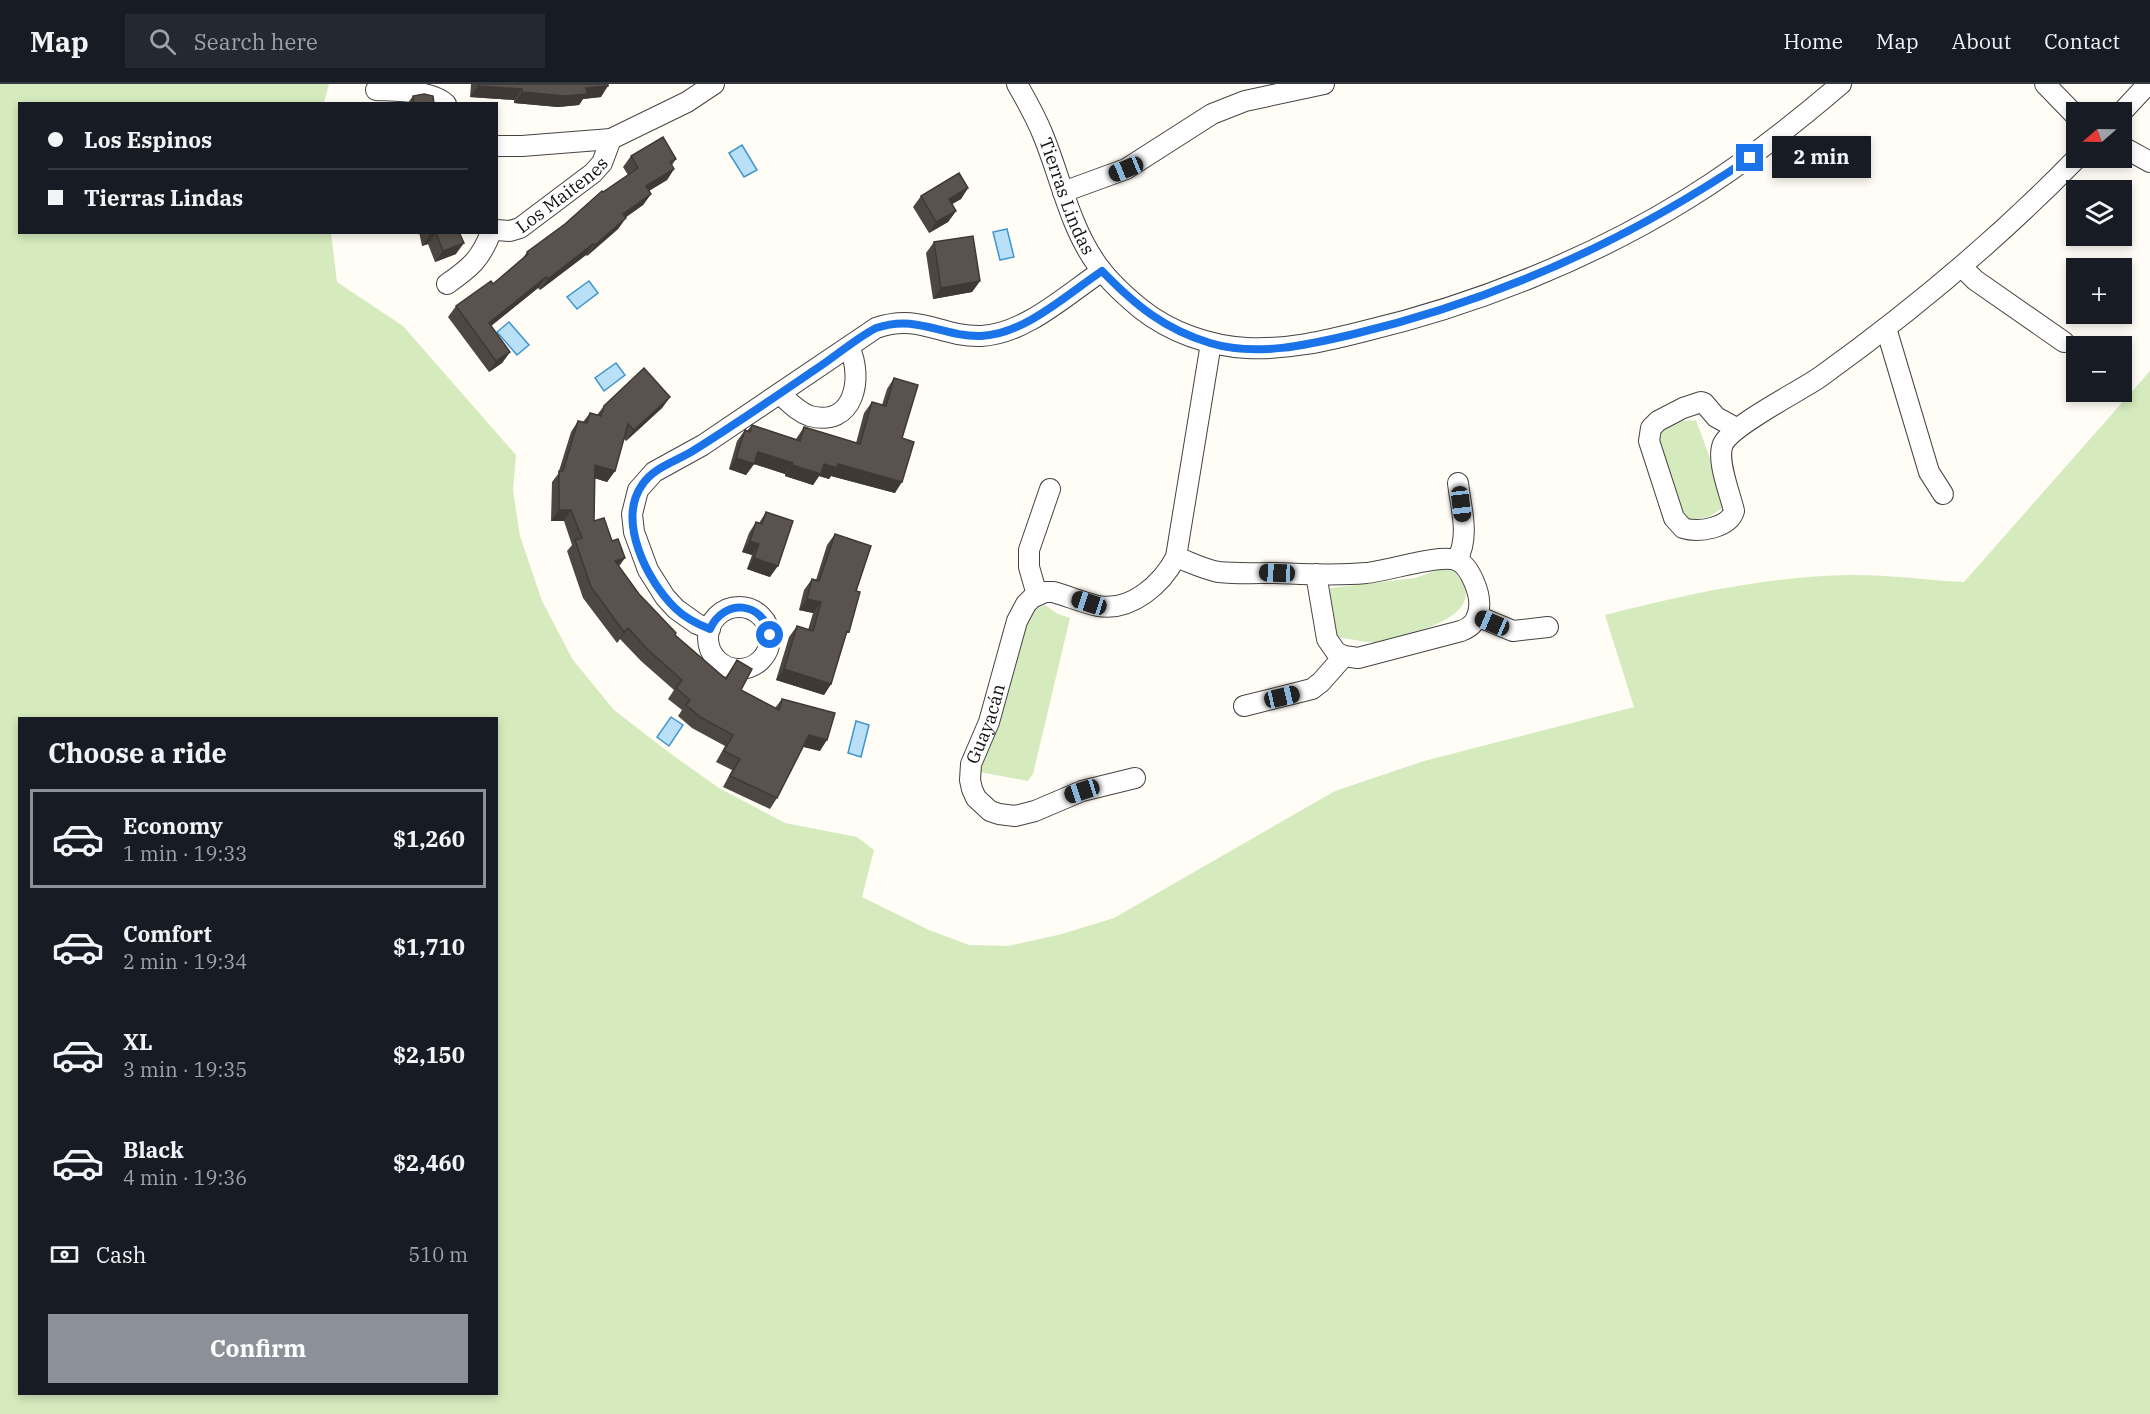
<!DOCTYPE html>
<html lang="en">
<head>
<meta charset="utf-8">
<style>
  :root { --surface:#171b24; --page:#242831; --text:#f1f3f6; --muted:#9ea1a6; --line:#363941; --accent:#8c9099 }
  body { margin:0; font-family:"IBM Plex Serif",serif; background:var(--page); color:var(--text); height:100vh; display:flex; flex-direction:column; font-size:22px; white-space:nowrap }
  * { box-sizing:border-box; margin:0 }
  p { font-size:20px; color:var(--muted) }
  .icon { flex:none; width:33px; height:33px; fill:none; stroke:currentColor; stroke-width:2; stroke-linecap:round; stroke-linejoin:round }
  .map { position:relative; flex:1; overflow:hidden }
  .details { position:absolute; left:18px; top:633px; width:480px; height:678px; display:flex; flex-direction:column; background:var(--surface); border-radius:0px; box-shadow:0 3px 9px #0003 }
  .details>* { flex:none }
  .hud { position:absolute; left:18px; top:18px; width:480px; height:132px; border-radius:0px; box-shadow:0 3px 9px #0003; display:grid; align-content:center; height:132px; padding:0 30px; background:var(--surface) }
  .needle { width:39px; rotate:250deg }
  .controls { position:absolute; left:2066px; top:18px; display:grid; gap:12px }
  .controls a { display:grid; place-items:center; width:66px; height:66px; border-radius:0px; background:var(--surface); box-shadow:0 3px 9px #0003; font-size:30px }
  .end { position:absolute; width:27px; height:27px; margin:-14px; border:8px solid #1a73e8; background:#fff; box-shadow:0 0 0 3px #fff }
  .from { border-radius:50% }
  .bubble { position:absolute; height:42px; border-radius:0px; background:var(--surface); box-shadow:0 3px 9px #0003; font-size:20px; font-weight:700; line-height:42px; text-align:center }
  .car { position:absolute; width:18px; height:36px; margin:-18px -9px; border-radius:8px; box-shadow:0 0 4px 2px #0007; background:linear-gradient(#222 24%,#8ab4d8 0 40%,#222 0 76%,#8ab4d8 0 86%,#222 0) }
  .hud b { display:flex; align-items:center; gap:21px; height:57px; font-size:22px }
  .hud b+b { border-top:2px solid var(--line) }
  .hud i { width:15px; height:15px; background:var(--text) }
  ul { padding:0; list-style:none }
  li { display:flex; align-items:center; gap:18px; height:99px; margin:0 12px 9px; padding:0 18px; border:3px solid transparent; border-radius:0px }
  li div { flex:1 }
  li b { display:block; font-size:22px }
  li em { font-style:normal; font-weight:700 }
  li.current { border-color:var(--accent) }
  li>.icon { width:54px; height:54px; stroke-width:1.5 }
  h2 { padding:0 30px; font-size:27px; line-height:72px }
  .pay { display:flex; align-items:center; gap:15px; height:66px; padding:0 30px; font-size:22px }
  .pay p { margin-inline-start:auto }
  .action { display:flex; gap:12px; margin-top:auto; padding:12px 30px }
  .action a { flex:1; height:69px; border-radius:0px; background:var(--accent); color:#fff; font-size:24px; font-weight:700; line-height:69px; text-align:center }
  header { display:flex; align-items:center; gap:36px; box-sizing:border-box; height:84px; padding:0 30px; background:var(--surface); border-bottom:2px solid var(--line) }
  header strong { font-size:28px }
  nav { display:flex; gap:33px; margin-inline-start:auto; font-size:21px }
  .search { width:420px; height:54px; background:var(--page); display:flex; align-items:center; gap:15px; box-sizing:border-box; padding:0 21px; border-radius:0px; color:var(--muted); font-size:22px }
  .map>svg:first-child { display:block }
</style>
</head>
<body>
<header>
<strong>Map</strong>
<div class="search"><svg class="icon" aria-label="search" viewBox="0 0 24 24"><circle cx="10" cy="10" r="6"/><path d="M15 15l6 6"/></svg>Search here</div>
<nav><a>Home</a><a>Map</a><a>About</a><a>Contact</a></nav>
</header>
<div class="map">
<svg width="2150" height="1330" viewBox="0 0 2150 1330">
  <rect width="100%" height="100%" fill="#fffdf5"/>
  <path fill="#d5ebbd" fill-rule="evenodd" d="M0,0H329L324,19L20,20V148L331,149L337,198L403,242L516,371L513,407L520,452L542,517L573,576L614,626L671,670L719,704L785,739L857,753L874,766L862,813L929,846L969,861L1008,862L1062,850L1114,834L1335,707L1424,677L1634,623L1605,531C1684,511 1763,493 1845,491C1884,490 1925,496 1964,498L2150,287V1330H0ZM20,634H496V1310H20Z
    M1696,336L1727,421L1709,433L1686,436L1655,350L1670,338Z
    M1443,484L1452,485C1490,522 1441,540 1410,550C1402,553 1391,558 1383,559C1368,559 1351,555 1336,553L1326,509L1331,504L1415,494Z
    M1045,521L1058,530L1070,534L1033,690L1028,697L980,688L1029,531L1036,525Z"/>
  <path fill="#b9e0f7" stroke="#3f96cf" stroke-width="1.5" d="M742,61L757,86L744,93L729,69Z
    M1007,145L1014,173L1000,176L993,148Z
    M589,197L598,209L577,225L567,213Z
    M509,238L529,261L517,271L497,248Z
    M616,279L625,291L604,307L595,294Z
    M671,633L683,641L669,662L657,653Z
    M856,637L869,641L861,673L848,669Z"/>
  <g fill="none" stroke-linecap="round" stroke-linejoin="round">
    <g stroke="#444" stroke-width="22">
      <g id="minor">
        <path id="s1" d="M1017,0C1026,16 1036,33 1043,51C1060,92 1069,139 1094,176C1106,195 1124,211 1141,225C1170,248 1209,262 1247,264C1287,266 1326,257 1365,247C1475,221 1590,175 1687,115C1742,81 1792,42 1841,0"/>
        <path d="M2045,0L2076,32"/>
        <path d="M376,6C395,7 432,6 446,20"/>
        <path d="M2121,29L2148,0"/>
        <path d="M496,62H522L611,55L687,18L714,0"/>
        <path d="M2121,62L2150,78"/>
        <path d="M1063,108L1126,85L1212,30L1245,17L1324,0"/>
        <path id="s2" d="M496,146L510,147L520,144L593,89L602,79L611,55"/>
        <path d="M1962,183L1975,196L2064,258"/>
        <path d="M447,200C470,184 481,175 491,148"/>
        <path d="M1886,244L1929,388L1943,410"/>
        <path d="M780,310C789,318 798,328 810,332C854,344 864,294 849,263"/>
        <path d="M1736,344L1716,333L1704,319L1701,318L1683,324L1658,337L1651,344L1649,357L1674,434L1683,444C1699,449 1729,444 1734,427C1730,409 1716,376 1723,360C1732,341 1800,307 1820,293C1912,227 1998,155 2077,74"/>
        <path d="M1176,473C1190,478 1205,486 1219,488C1237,490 1256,489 1275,489C1305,490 1336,492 1366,489C1388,487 1439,470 1456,476C1470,481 1481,510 1479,524C1478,536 1472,543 1461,547L1358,574L1344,572L1336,568L1327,555L1316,490"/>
        <path d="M1457,476C1470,452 1461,425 1458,399"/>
        <path d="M1037,511L1029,483V466L1050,405"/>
        <circle cx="739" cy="554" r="31"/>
        <path d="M1477,532L1513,547L1548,543"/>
        <path d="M710,545L697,540L676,525L665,513L648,486L634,448L632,430L638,406L654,388L703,361L876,244C920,229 940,253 981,252C1025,250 1066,211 1102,187"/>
        <path d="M1244,622L1312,605L1321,598L1344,572"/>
        <path id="s3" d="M1135,694L1082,707L1035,727L1015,732L999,730L990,727L976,714L972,705L970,696L971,680L989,638L1017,537L1026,520L1032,514L1045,508H1053C1068,512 1083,519 1098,522C1131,528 1162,500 1176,473L1211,259"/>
      </g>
    </g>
    <use href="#minor" stroke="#fff" stroke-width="20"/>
  </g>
  <path fill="#4d4742" d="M471,0H608L601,13L583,15L579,21L558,23L514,19V16L470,13Z
    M413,12L434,20H407Z
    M631,72L676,75L672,81L674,85L667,96L649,107L651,110L643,121L626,133L618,145L587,172L586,171L540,206L538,204L491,242L510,268L502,279L489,288L448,233L456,222L493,200L523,174L527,168L565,140L603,108L628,91L623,83Z
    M968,104L961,115L952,120L956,127L948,138L929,149L913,123L921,112Z
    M419,148H459L456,170L435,178L428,160L422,162Z
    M934,158L980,197L972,208L933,215L926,169Z
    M894,294L902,354L895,409L831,392L829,395L819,392L813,401L785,392V390L754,380L746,391L729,385L737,357L745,346L747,347L752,341L796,355L804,343L856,359L864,329L872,318L882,321L887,305Z
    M670,313L662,324L626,357L624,355L615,387L607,398L595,394L594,437L619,482L639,510L675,551L725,594L737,576L741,606L775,624L782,615L820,667L803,663L777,714L770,725L723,703L732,686L716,678L725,662L692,644L678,632L682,626L668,615L674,606L641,577L620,555L617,559L583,514L567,467L572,461L564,437H551L552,398L558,390L571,348L578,337L583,338L590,329L597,331L604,322Z
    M766,428L770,493L747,485L752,471L742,468L749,449L756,438L759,439Z
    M835,450L856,507L845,554L831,600L824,611L776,596L789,553L797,542L808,546L813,529L799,526L804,506L812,495L816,496L827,461Z"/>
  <path fill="#3f3936" d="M478,2L522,5L514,16L470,13Z
    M608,2L601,13L583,15L579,21L558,23L514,19L522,8Z
    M674,85L667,96L638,113L646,102Z
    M968,104L961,115L942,126L949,115Z
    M651,110L643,121L615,141L623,130Z
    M956,127L948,138L929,149L936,138Z
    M626,134L618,145L587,172L595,161Z
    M436,149L428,160L422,162L430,151Z
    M464,159L456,170L435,178L443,167Z
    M593,160L586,171L540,206L548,195Z
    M546,193L538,204L481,250L489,239Z
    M980,197L972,208L933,215L941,204Z
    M510,268L502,279L489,288L496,277Z
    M670,313L662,324L626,357L634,346Z
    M758,368L793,379L785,390L754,380L746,391L729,385L736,374Z
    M824,380H838L902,398L895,409L831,392L829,395L819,392L813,401L785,392L792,381Z
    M595,381L615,387L607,398L587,392Z
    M559,426H571L564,437H551Z
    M750,457L759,460L752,471L742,468Z
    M625,474L617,485L615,477Z
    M754,474L778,482L770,493L747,485Z
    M807,515L821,518L813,529L799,526Z
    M628,544L620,555L617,559L624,548Z
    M784,585L831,600L824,611L776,596Z
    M809,651L827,656L820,667L801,662Z"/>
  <path fill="#5a524d" stroke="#3f3936" stroke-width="1.5" d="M478,0H608V2L586,4L587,10L565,12L522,8V5L478,2Z
    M424,10L433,12L434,20H414L413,12Z
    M663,53L676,75L670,78L674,85L646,102L651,110L623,130L626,134L595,161L593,160L548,195L546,193L489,239L510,268L496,277L456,222L491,197L493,200L528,170L527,168L565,140L602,107L603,108L638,84L631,72Z
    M959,89L968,104L949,115L956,127L936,138L921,112Z
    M429,148H459L464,159L443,167L436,149L430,151Z
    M973,152L980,197L941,204L934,158Z
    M644,284L670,313L634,346L628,340L615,387L595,381L594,437L604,434L612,457L618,455L625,474L615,477L639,510L676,549L675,551L726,595L737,576L752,585L741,606L779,626L782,615L835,629L827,656L809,651L777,714L730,692L740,675L724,667L733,651L700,633L686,621L690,616L676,604L682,596L648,566L628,544L624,548L591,503L575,456L582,454L571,426H559V387H563L578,337L587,339L590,329L601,332L604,322Z
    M894,294L918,301L902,354L914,358L902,398L838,380L837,384L824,380L821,390L792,381L793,379L758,368L754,380L736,374L745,346L750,348L752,341L800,357L804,343L860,360L872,318L886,322Z
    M766,428L793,437L778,482L754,474L759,460L750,457L756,438L762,440Z
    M835,450L871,462L856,507L860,508L849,548L847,547L831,600L784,585L797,542L813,547L821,518L807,515L812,495L819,497Z"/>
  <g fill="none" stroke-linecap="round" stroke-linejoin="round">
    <path stroke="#1a73e8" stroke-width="8" d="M770,551C763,517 724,514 710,545C697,540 685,534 675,524C647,497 617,437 642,401C653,384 674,378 691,368C733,342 775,313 816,285C836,272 855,255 876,244C918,230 941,253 981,252C1025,250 1066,211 1102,187C1135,221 1164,245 1210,259C1256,273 1308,261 1354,250C1496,216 1629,156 1750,74"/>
  </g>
  <g text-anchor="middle" stroke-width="6" stroke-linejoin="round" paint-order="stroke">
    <g font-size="18" fill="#111" stroke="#fff">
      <text dy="6" stroke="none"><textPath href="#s2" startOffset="78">Los Maitenes</textPath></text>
      <text dy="6" stroke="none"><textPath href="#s1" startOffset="123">Tierras Lindas</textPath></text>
      <text dy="6" stroke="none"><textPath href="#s3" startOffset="249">Guayacán</textPath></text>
    </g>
  </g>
</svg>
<div class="controls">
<a><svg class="needle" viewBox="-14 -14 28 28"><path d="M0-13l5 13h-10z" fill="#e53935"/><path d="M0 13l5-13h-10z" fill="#9ea1a6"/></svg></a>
<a><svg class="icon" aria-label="layers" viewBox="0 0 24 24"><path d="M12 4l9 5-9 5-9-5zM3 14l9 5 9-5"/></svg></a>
<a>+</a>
<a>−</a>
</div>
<i class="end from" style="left:770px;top:551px"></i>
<i class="end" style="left:1750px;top:74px"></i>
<div class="bubble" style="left:1772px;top:52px;width:99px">2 min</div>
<i class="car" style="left:1126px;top:85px;rotate:248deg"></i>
<i class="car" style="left:1461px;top:420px;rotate:173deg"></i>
<i class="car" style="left:1277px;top:489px;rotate:272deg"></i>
<i class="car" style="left:1089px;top:519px;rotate:288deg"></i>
<i class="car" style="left:1492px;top:539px;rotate:293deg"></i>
<i class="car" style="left:1282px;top:613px;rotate:77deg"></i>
<i class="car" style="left:1082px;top:707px;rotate:252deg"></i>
<div class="hud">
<b><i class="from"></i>Los Espinos</b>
<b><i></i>Tierras Lindas</b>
</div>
<section class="details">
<h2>Choose a ride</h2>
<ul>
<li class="current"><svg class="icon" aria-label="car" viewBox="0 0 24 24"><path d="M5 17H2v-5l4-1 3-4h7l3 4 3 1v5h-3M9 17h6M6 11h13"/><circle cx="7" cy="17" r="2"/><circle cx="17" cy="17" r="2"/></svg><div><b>Economy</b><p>1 min · 19:33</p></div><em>$1,260</em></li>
<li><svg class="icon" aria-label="car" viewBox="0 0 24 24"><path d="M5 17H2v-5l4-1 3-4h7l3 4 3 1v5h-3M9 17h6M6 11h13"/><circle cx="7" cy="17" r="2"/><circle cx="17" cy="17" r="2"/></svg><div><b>Comfort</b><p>2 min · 19:34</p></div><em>$1,710</em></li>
<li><svg class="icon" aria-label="car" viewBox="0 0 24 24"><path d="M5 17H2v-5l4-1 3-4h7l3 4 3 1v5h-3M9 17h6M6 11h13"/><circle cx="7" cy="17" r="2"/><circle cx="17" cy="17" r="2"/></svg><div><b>XL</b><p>3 min · 19:35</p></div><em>$2,150</em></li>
<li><svg class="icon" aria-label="car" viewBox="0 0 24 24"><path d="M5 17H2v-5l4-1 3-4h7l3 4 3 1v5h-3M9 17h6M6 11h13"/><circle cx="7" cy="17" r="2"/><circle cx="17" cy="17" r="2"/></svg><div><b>Black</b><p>4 min · 19:36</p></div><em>$2,460</em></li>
</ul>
<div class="pay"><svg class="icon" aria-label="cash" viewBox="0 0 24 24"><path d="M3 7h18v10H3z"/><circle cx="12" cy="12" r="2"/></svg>Cash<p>510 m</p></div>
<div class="action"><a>Confirm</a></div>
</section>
</div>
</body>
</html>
